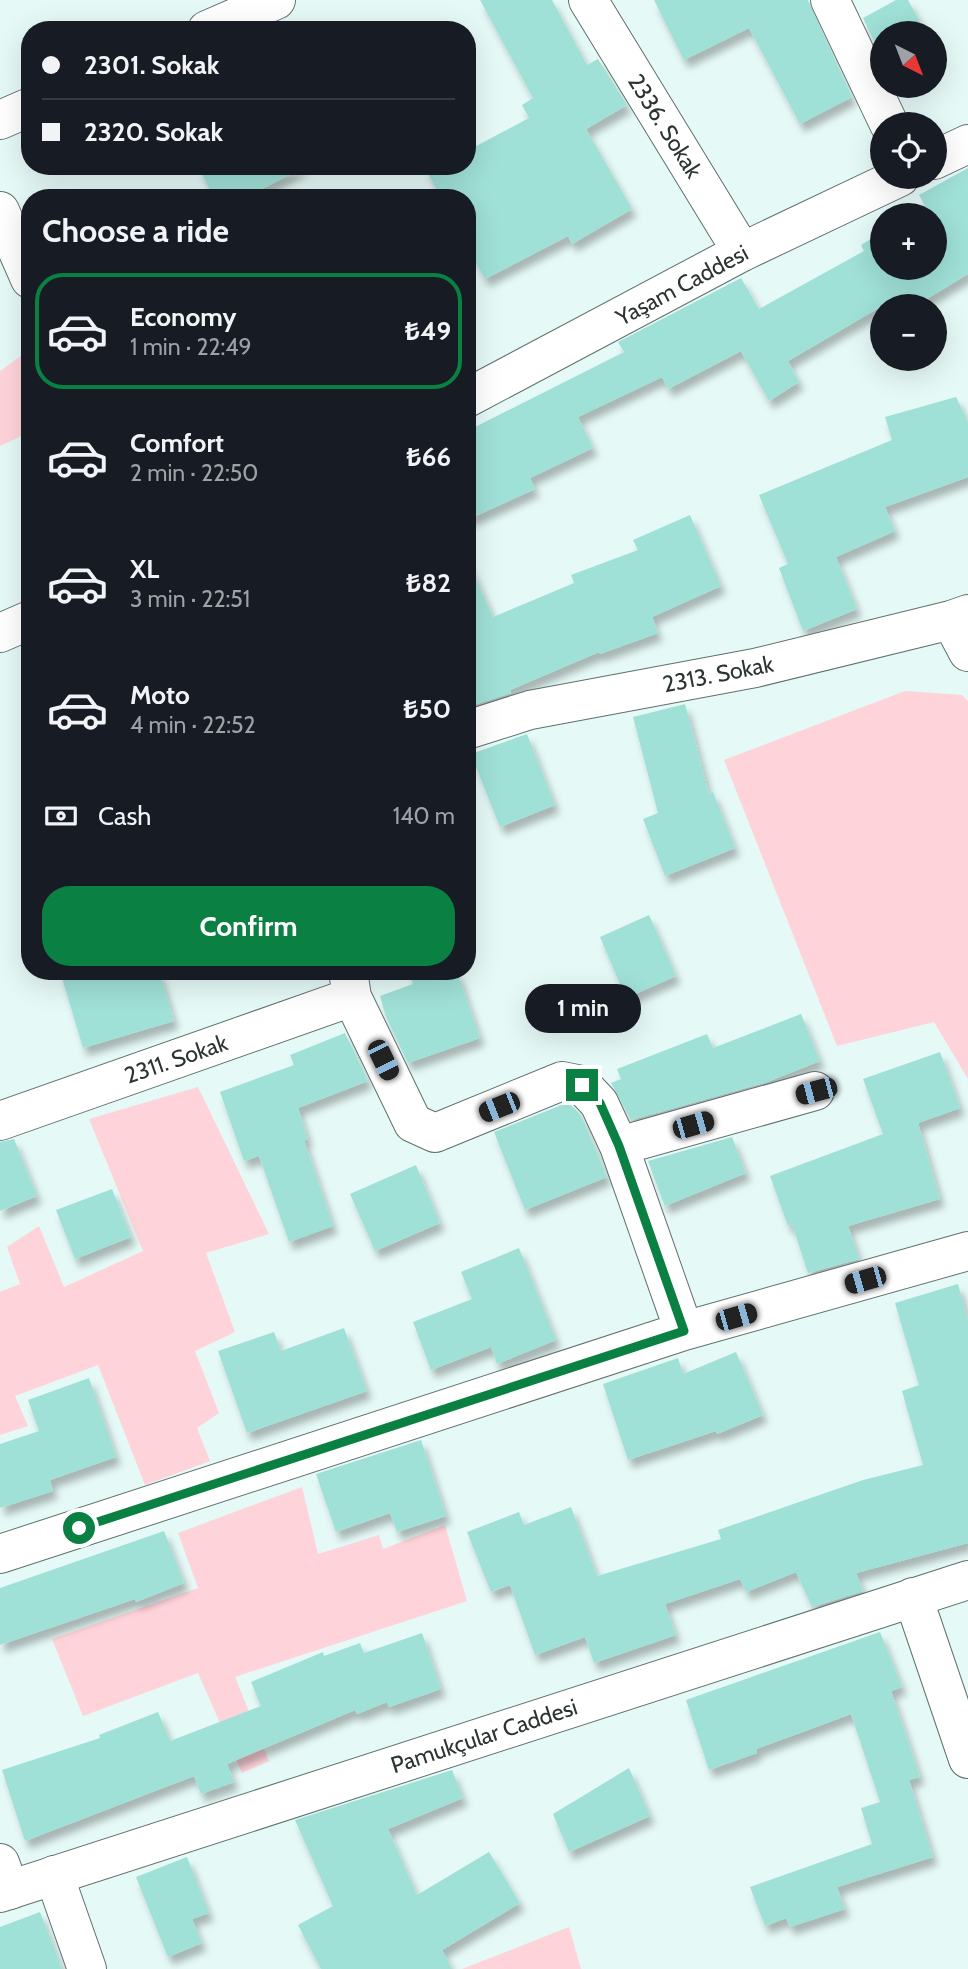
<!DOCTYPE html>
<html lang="en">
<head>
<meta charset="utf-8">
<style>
  :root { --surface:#171b24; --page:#242831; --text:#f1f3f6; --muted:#9ea1a6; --line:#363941; --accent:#0b8043 }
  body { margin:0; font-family:Cabin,sans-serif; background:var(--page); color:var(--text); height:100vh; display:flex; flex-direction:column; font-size:26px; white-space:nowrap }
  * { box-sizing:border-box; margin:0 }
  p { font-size:23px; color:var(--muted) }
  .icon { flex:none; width:38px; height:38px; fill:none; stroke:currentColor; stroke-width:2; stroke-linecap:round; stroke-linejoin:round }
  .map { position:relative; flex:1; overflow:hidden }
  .panel { position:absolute; left:21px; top:189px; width:455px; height:791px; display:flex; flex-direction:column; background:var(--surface); border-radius:28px; box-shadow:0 7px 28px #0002 }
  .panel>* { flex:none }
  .hud { position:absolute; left:21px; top:21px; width:455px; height:154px; border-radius:28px; box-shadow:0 7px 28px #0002; display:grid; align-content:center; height:154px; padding:0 21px; background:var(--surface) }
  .needle { width:46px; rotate:138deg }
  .controls { position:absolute; left:870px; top:21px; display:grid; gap:14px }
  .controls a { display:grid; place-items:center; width:77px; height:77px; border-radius:50%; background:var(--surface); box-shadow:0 7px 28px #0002; font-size:35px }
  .end { position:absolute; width:32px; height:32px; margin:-16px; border:9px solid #0b8043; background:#fff; box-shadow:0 0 0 4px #fff }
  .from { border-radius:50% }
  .bubble { position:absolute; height:49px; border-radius:24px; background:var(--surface); box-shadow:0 7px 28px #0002; font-size:23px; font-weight:700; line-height:49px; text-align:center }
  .car { position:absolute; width:21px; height:42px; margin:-21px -10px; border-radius:9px; box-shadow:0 0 5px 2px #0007; background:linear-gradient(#222 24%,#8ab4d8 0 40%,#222 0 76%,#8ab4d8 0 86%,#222 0) }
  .hud b { display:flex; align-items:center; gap:24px; height:66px; font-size:26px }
  .hud b+b { border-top:2px solid var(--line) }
  .hud i { width:18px; height:18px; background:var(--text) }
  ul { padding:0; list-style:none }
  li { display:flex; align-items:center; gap:21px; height:116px; margin:0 14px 10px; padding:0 7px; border:4px solid transparent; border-radius:28px }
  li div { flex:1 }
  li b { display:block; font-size:26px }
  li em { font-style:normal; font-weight:700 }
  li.selected { border-color:var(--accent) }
  li>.icon { width:63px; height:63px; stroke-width:1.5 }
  h2 { padding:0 21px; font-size:32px; line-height:84px }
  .pay { display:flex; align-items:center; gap:18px; height:77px; padding:0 21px; font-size:26px }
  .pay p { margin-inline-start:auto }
  .button { display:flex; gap:14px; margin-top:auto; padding:14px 21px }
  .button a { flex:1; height:80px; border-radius:28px; background:var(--accent); color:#fff; font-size:28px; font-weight:700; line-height:80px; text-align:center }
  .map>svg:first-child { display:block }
</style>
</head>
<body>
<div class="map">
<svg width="968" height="1969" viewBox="0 0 968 1969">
  <defs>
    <filter id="shadow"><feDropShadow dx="4.5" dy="8" stdDeviation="3.5" flood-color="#0004"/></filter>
  </defs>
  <rect width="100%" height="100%" fill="#e5f9f6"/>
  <path fill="#ffd3da" d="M28,351L30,432L0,446V371Z
    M905,691L962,695L968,701V1079L934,1022L837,1046L724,760Z
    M198,1087L269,1234L206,1253L235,1332L195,1351L219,1413L197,1428L210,1461L145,1485L98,1365L15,1396L28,1426L0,1435V1292L20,1284L7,1247L39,1226L64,1287L143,1251L89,1119Z
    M302,1487L318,1554L379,1535L383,1549L445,1525L467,1601L235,1677L269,1761L242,1773L198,1673L83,1716L52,1639L198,1588L178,1533Z
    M569,1927L581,1969H462Z"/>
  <path fill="#9fe0d7" filter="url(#shadow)" d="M480,0H552L587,65L598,59L627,105L586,129L632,209L572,244L568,236L485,279L467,247V198H441L424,166H467V151L529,118L522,105L533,98Z
    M654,0H808L852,97L800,124L749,28L684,60Z
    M896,0H908L926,33H882V58L863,18Z
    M198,166H306L245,198H214Z
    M968,168V274L915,306H882L788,361L799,382L769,401L741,351L668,389L662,377L578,417L593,448L530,478L535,489L467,520V431L624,352L618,342L741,278L759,309L864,251L861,245L882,232V268H934V215H910L925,206L919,195Z
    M956,397L968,422V477L885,507L895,531L836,557L857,609L803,631L779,568L788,564L759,495L892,440L885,417Z
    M690,515L721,586L652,617L658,633L600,654L599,652L510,690L511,693L470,706L467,699V559L493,617L574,583L571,575L638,550L633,540Z
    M685,704L709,794L713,792L735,848L665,876L643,819L658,813L633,717Z
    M527,734L555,805L500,827L471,754Z
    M649,915L676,976L626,998L600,937Z
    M60,971H159L174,1021L83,1048Z
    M408,971H457L480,1038L408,1063L386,1017L380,996L413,984Z
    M801,1014L820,1061L767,1082L631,1120L611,1083L621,1079L617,1069L707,1034L713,1048Z
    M345,1033L368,1081L298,1108L308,1139L304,1140L333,1226L289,1242L259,1156L244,1161L220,1092L294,1065L290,1055Z
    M940,1052L960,1108L918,1123L940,1199L848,1226L859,1259L808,1273L792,1224L788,1226L770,1176L883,1134L863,1079Z
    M564,1104L571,1105L581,1115L607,1177L525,1210L494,1132Z
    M732,1137L746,1173L665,1206L648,1161Z
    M14,1139L37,1196L0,1211V1142Z
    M416,1165L440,1223L375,1251L350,1194Z
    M112,1189L131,1237L75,1259L56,1210Z
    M519,1248L556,1340L497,1364L491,1347L431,1370L413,1322L472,1299L461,1272Z
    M958,1284L968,1320V1543L856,1573L863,1591L812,1607L796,1572L746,1592L740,1579L665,1604L676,1635L594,1663L585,1637L535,1655L510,1585L491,1592L467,1532L519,1512L524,1525L571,1507L597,1576L721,1539L718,1530L863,1480L923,1465L902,1391L919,1385L895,1303Z
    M344,1328L367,1391L247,1433L218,1351L274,1332L281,1351Z
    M736,1352L763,1415L717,1434L716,1431L628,1460L603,1384L678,1358L683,1374Z
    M89,1378L116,1457L50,1480L53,1491L0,1508V1444L39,1431L28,1400Z
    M421,1440L446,1516L397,1532L390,1513L336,1532L316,1474Z
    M164,1531L184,1583L136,1602L135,1599L0,1645V1588Z
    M880,1632L902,1687L891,1691L920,1777L909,1780L933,1857L837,1887L845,1909L790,1927L786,1918L765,1926L750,1887L872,1844L861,1808L880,1802L851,1714L756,1749L757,1753L709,1770L686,1700Z
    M422,1633L441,1689L389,1707L387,1702L357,1714L355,1710L227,1764L234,1782L201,1794L194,1776L25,1841L2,1770L100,1738L99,1735L158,1712L170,1741L261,1706L251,1682L323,1652L324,1656L360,1643L364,1653Z
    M629,1768L650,1816L569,1852L553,1814Z
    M452,1770L463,1798L388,1829L417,1895L489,1852L520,1903L442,1950L452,1969H321L298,1925L333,1906L295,1820Z
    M187,1857L209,1913L192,1919L202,1943L168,1957L136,1877Z
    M40,1912L62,1969H0V1927Z"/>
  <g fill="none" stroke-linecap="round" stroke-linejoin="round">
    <g stroke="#5f716e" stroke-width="40">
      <path id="street" d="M588,0L742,252
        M830,0L889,124
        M207,30L276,0
        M0,120L30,107
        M0,211L30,279
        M951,620L968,652
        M467,730L530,710L755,668L951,620L968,614
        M348,971L352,997L413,1123L435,1133L562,1081L582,1085L599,1103L619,1146L684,1331
        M0,1121L352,997
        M619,1146L815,1091
        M0,1554L684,1331L968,1251
        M913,1597L968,1759
        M0,1863L10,1890
        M54,1875L87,1969"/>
    </g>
    <g stroke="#5f716e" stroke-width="40">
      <path id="secondary" d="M934,160L968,144
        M467,398L742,252L900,177
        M0,633L30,620
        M0,1893L968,1580"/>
    </g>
    <use href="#street" stroke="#fff" stroke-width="38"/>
    <use href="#secondary" stroke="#fff" stroke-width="38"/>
  </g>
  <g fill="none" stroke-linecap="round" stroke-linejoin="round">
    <path stroke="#0b8043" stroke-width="9" d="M79,1528L684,1331L619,1146L600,1103L582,1085"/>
  </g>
  <g text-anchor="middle" stroke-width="7" stroke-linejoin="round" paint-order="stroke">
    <g font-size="23" fill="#2c3432" stroke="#fff">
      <text transform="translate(665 126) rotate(58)" y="8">2336. Sokak</text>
      <text transform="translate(682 285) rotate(-28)" y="8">Yaşam Caddesi</text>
      <text transform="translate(718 674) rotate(-11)" y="8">2313. Sokak</text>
      <text transform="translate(176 1059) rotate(-19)" y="8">2311. Sokak</text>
      <text transform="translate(484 1736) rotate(-18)" y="8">Pamukçular Caddesi</text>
    </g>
  </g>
</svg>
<div class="controls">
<a><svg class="needle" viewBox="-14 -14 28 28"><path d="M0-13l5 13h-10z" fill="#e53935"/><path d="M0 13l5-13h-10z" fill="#9ea1a6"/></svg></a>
<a><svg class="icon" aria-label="locate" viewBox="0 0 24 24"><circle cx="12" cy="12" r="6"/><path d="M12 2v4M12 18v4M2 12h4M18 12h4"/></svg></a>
<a>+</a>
<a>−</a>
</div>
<i class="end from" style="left:79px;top:1528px"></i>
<i class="end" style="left:582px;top:1085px"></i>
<div class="bubble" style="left:525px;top:984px;width:116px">1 min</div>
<i class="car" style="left:383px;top:1060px;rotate:154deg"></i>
<i class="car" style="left:816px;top:1091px;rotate:255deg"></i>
<i class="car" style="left:499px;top:1107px;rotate:248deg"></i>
<i class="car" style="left:693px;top:1125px;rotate:74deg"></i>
<i class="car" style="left:865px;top:1280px;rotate:254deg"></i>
<i class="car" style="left:736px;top:1317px;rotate:74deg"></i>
<div class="hud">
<b><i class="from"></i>2301. Sokak</b>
<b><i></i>2320. Sokak</b>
</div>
<section class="panel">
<h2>Choose a ride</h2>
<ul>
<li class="selected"><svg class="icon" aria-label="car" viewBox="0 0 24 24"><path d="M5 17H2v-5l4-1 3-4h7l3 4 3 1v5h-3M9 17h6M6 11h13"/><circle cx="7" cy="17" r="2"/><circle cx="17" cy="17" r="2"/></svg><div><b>Economy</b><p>1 min · 22:49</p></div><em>₺49</em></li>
<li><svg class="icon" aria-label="car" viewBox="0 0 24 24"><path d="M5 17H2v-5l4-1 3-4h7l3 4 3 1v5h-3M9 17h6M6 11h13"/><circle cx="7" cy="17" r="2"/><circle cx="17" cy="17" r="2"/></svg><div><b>Comfort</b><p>2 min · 22:50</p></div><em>₺66</em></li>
<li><svg class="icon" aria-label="car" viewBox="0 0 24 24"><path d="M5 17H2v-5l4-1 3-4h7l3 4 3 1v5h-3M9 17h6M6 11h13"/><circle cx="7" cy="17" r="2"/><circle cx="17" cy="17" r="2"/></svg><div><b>XL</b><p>3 min · 22:51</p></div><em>₺82</em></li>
<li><svg class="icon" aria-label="car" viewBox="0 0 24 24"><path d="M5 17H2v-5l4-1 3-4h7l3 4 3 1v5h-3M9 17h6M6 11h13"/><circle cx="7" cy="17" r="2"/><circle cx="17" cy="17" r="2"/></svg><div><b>Moto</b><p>4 min · 22:52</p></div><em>₺50</em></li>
</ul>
<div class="pay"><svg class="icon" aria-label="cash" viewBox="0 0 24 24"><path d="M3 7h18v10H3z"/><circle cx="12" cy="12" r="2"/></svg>Cash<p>140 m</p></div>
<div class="button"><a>Confirm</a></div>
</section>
</div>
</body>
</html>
